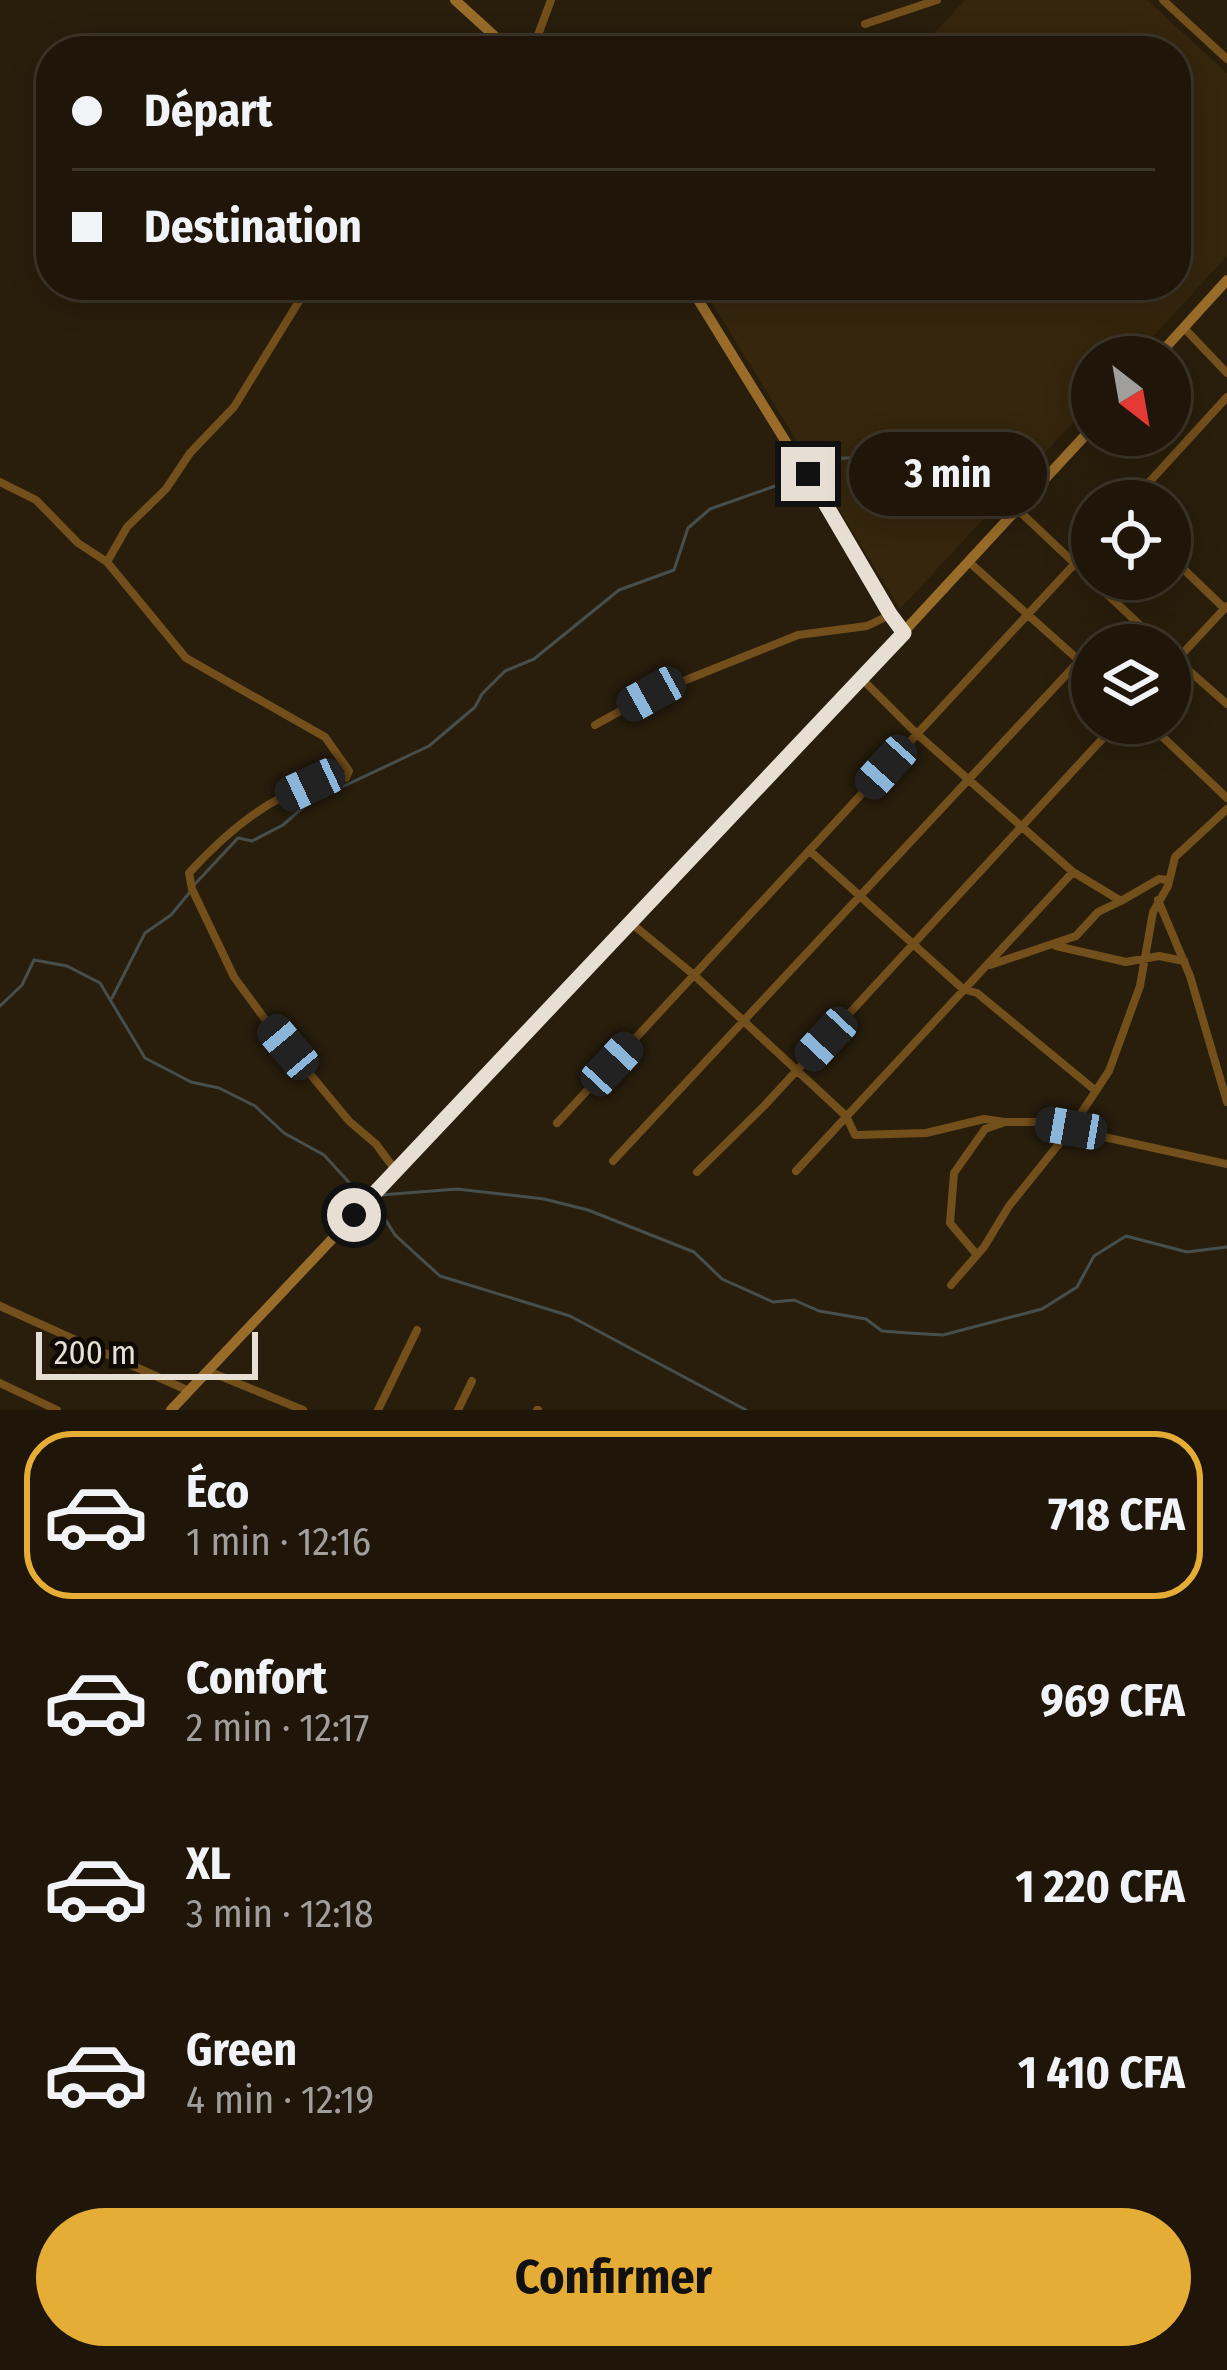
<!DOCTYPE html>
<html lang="fr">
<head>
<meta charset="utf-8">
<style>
  :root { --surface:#1f1609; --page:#271f12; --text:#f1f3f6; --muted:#a19f9c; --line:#3c352a; --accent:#e5ad35 }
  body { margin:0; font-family:"Fira Sans Condensed",sans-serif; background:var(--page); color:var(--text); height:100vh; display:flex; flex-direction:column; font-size:45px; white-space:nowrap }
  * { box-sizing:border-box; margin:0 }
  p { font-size:39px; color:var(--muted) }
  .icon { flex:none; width:66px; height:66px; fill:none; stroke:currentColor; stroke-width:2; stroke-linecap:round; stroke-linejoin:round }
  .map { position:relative; height:1410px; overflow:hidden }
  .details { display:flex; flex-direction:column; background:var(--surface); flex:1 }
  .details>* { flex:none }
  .guide { position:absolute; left:36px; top:36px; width:1155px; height:264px; border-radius:48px; box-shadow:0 6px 30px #0003,0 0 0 3px var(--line); display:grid; align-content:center; height:264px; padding:0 36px; background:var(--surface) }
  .needle { width:78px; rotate:149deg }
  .controls { position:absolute; left:1071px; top:336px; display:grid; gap:24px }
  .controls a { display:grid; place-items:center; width:120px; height:120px; border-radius:50%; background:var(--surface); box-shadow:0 6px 30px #0003,0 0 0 3px var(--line); font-size:60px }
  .scale { position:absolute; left:36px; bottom:30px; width:222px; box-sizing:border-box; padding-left:12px; border:6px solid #e7dfd4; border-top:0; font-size:33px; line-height:42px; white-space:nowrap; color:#e7dfd4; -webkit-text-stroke:9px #0e0903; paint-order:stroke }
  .end { position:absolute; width:54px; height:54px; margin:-27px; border:15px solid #e7dfd4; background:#111; box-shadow:0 0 0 6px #111 }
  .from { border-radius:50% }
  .bubble { position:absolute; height:84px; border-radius:42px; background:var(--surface); box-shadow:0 6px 30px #0003,0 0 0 3px var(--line); font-size:39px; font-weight:700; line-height:84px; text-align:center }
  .car { position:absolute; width:36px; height:72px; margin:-36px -18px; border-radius:15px; box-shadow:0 0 9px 3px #0007; background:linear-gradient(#222 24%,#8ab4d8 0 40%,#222 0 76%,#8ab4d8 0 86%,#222 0) }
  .guide b { display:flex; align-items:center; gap:42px; height:114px; font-size:45px }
  .guide b+b { border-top:3px solid var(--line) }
  .guide i { width:30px; height:30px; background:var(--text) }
  ul { padding:21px 0 0; list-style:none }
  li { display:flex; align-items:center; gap:36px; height:168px; margin:0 24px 18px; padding:0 12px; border:6px solid transparent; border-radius:48px }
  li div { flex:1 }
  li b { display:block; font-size:45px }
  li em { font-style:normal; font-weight:700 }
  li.on { border-color:var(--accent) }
  li>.icon { width:108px; height:108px; stroke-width:1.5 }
  .cta { display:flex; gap:24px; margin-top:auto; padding:24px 36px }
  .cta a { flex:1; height:138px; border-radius:72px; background:var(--accent); color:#111; font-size:48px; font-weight:700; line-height:138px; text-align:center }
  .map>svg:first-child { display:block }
</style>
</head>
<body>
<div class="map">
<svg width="1227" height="1410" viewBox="0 0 1227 1410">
  <rect width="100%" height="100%" fill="#291e0c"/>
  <path fill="#35260d" d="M965,0H1147L1227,73V256L1134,357H1092V402L900,609L701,285H1176V51H918Z"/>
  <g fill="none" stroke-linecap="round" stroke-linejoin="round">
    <path stroke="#474f4c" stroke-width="3" d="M809,472L817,462L829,459L915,454L952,458
      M195,884L238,838L252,841L283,825L308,803L429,746L475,707L482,694L505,671L534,659L619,590L674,570L688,528L710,509L801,477
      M112,998L145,933L171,915L190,892
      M0,1006L22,985L34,960L67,966L100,983L145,1058L191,1082L219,1088L255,1106L284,1133L324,1155L356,1190L366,1195
      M381,1195L457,1189L544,1199L588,1210L694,1252L722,1279L773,1302L794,1300L819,1311L866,1319L882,1331L908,1333L943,1335L1042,1309L1077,1287L1094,1256L1126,1236L1187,1252L1227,1247
      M374,1201L395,1235L440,1276L570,1316L746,1410"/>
    <path stroke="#734f1b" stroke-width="8" d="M1163,0L1227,59
      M865,24L937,0
      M532,51L551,0
      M1184,328L1227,373
      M0,482L36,500L78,543L107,562L186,658L325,737L349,771L346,778C333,782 320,782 308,786C262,801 221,838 189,873L192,889L234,977L267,1022L349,1121L376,1144L396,1171
      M1132,501L1227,397
      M1017,509L1161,645
      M1170,556L1225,609
      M107,562L127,527L166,489L190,453L234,407L309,285
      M969,562L1092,672
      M1170,654L1227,704
      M1170,667L1227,606
      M861,678L917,734L1073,872L1121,901L1159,879L1168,880
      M1148,723L1227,798
      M595,725L651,694L798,635L867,626L890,615
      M810,851L963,989L977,993L1096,1091
      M1158,900L1190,976L1227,1102
      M631,923L694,975L846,1116L855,1135L926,1133L984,1119L1005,1122
      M1056,946L1126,962L1159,956L1184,961
      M990,965L1076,936L1098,912L1121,901
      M557,1123L1092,545
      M613,1161L1079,661
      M796,1171L1073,872
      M697,1172L764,1106L1117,723
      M977,1255L950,1223L954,1173L985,1129L1005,1122H1036L1227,1164
      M951,1285L984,1247L1009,1206L1070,1130L1109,1071L1140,986L1153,912L1168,886L1175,857L1227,809
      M0,1306L189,1391
      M208,1371L303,1410
      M0,1383L57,1410
      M378,1410L417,1330
      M458,1410L472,1381
      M537,1410H538"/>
    <path stroke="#996c2a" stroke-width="10" d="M455,0L511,51
      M689,285L904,633
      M1157,357L1227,280
      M171,1410L861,678L1092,428"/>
  </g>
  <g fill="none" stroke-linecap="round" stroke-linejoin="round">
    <path stroke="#e7dfd4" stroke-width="15" d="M354,1215L904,633L890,614L808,474"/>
  </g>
</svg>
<div class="controls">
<a><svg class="needle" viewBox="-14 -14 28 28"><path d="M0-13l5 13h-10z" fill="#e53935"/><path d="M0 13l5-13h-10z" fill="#a19f9c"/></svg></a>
<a><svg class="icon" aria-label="locate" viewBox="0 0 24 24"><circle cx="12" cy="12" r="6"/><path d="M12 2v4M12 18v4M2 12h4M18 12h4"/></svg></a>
<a><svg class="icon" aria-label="layers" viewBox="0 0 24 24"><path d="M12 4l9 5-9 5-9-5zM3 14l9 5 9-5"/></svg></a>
</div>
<div class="scale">200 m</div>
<i class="end from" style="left:354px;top:1215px"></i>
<i class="end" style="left:808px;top:474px"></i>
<div class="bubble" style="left:849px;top:432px;width:198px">3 min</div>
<i class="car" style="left:651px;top:694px;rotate:241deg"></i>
<i class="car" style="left:886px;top:767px;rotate:222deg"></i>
<i class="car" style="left:310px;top:785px;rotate:245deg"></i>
<i class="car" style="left:826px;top:1039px;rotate:223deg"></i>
<i class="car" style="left:288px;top:1047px;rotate:320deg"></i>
<i class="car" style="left:612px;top:1064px;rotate:43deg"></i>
<i class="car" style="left:1071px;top:1128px;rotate:280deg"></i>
<div class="guide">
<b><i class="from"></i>Départ</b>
<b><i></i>Destination</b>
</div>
</div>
<section class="details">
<ul>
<li class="on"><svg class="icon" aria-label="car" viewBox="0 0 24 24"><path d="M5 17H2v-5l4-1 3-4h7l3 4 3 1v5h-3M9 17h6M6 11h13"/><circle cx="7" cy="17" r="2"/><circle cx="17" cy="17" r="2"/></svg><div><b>Éco</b><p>1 min · 12:16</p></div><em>718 CFA</em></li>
<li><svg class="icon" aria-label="car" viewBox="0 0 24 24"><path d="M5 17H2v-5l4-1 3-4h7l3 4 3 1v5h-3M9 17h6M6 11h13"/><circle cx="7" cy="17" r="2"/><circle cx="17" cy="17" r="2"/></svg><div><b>Confort</b><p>2 min · 12:17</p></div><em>969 CFA</em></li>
<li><svg class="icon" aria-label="car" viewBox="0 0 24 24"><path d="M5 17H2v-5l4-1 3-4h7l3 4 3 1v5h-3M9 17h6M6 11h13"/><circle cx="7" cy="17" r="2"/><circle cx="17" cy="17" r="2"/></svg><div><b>XL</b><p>3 min · 12:18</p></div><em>1 220 CFA</em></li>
<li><svg class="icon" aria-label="car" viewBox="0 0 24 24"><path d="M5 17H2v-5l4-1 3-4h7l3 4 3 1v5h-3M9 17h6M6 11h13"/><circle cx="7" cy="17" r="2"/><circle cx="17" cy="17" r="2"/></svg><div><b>Green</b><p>4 min · 12:19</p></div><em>1 410 CFA</em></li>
</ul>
<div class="cta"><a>Confirmer</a></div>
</section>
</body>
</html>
